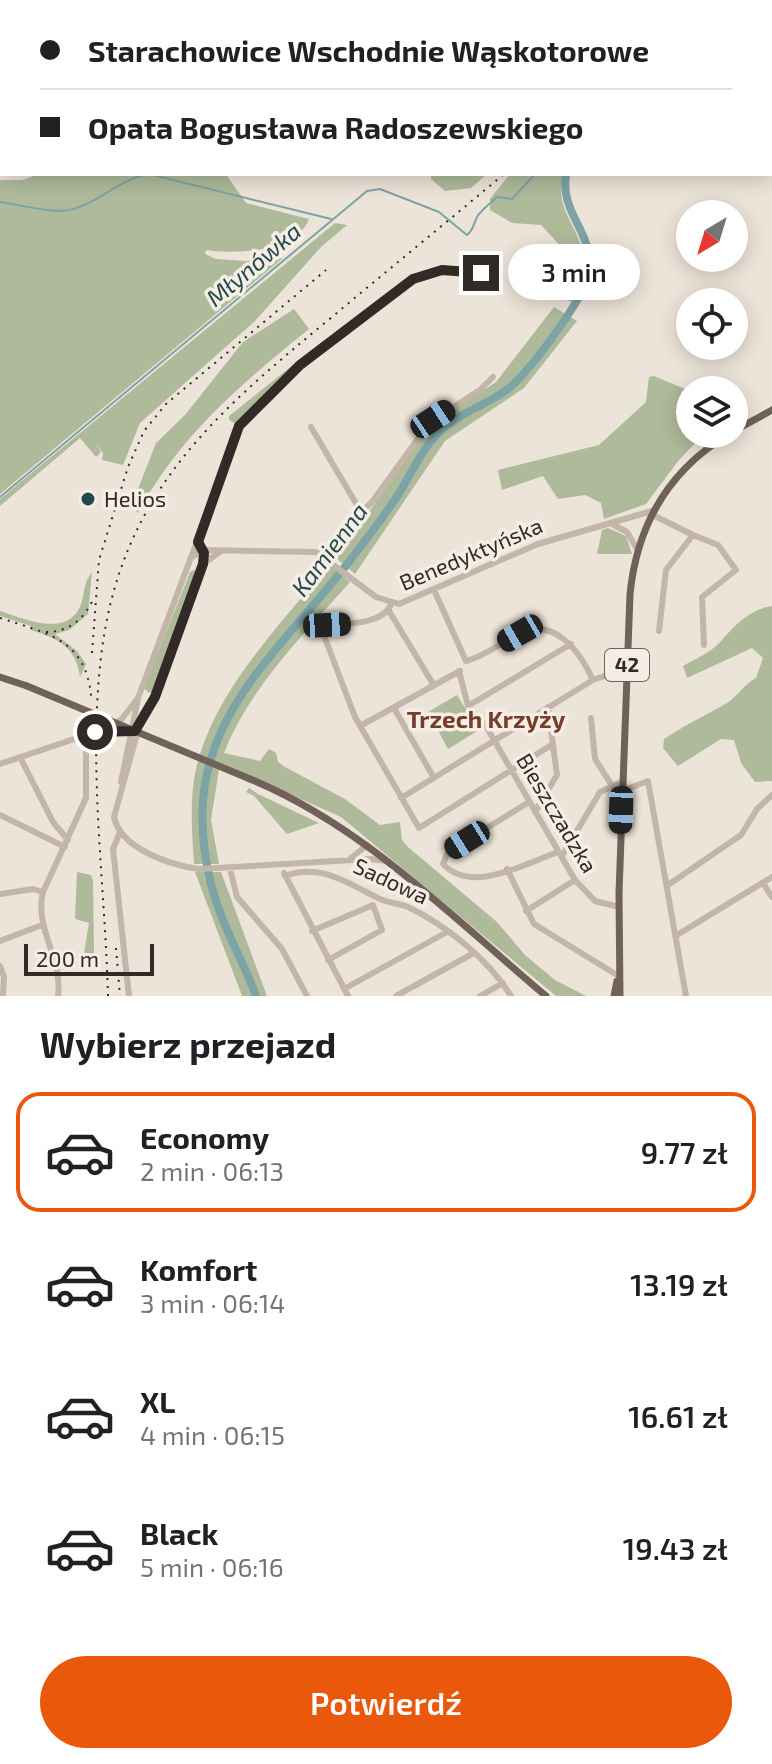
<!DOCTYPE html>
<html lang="pl">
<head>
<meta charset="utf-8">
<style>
  :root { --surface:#fff; --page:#f2f2f2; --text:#202124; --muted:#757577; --line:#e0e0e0; --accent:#ea580c }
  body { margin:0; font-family:"Exo 2",sans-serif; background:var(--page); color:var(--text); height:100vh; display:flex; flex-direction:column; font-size:30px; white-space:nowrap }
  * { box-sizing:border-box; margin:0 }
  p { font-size:26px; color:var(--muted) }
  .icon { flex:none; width:44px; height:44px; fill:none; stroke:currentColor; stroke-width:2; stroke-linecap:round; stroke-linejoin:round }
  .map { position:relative; height:996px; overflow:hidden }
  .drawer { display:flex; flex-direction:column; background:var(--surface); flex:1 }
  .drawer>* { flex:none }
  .hud { position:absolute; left:0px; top:0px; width:772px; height:176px; box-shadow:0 4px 20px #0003; display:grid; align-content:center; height:176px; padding:0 40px; background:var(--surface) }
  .needle { width:52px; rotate:218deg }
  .fabs { position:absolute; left:676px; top:200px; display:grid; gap:16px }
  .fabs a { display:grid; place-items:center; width:72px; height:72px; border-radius:50%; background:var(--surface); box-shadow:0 4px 20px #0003; font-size:40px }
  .scale { position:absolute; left:24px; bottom:20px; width:130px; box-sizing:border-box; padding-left:8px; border:4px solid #312a26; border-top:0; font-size:22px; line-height:28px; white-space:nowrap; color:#312a26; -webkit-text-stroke:6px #f6eee5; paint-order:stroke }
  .end { position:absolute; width:36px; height:36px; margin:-18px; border:10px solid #312a26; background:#fff; box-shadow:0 0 0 4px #fff }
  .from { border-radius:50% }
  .bubble { position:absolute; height:56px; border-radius:28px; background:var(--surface); box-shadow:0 4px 20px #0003; font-size:26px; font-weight:600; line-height:56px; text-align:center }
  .car { position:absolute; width:24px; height:48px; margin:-24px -12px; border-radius:10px; box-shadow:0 0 6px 2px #0007; background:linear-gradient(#222 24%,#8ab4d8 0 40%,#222 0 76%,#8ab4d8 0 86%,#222 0) }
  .hud b { display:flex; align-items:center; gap:28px; height:76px; font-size:30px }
  .hud b+b { border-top:2px solid var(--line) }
  .hud i { width:20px; height:20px; background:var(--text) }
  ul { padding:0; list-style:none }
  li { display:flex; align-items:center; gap:24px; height:120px; margin:0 16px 12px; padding:0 24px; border:4px solid transparent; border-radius:24px }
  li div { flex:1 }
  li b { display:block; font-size:30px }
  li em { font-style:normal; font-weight:600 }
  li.active { border-color:var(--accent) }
  li>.icon { width:72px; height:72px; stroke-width:1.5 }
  h2 { padding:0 40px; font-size:36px; line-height:96px }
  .button { display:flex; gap:16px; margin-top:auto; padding:16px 40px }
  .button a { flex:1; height:92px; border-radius:48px; background:var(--accent); color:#fff; font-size:32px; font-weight:600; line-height:92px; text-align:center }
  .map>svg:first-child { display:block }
</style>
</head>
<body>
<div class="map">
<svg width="772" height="996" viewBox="0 0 772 996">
  <rect width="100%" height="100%" fill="#ede4d9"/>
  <path fill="#afba9b" d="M303,0H644L302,2Z
    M39,174H226L246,203L309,219C296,253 236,254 206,250L205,254L216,259L246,261L283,258L0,494V180H22Z
    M431,174H487L471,188L445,191L431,179Z
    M510,174H564C548,222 608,238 572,302L567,300L563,289C574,255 564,250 541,225L512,223L490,210V199Z
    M335,223L347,225L321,247L255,321L140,423L123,465L102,460L103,453L96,444L101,452L96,457L80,438L0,506V499Z
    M554,307L577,321L524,388L445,441L355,574L336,558L430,426L496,382Z
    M294,309L309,329C242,383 180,435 138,513L136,511L138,489L156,443L185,415L243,342Z
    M299,360L236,424L229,420V416Z
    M654,376L690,391V434H704L679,460L646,504L604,519L601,503L585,495L558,499L543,476L502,490L498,470L599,445L646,402L649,377Z
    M608,528L626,536L632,554H597L602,530Z
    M329,564L350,582C304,634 250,687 224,753L260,761L269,749L276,753L278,762L285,767L345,799L380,825L400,822L402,840L408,847L497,922L525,955L555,980L586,996H556L341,817L220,763L211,820L219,864H194C192,832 189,796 197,765C217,687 281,625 329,564Z
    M194,570L197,573L155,691L149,693L144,688L190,572Z
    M92,572L88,614L69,630L55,634L77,651L86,664L80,677C76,647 58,638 30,630L31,626L0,616V611C25,619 71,640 82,601C85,589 84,582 92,572Z
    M772,606V781L755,782L741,763L734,740L721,739L678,766L663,748L664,739C685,725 706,715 727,703C738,696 744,684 756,678L763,658L752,648L687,678L683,666C695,659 712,652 721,641C735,625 750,609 772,606Z
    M457,695L479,730L448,749L428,712Z
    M249,788L258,794L319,823L287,834L254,796L246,792Z
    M77,872L91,875L93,881L94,953H84L89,923L75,919Z
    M195,872H221L267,996H242Z"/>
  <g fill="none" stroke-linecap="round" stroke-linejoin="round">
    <path stroke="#7ca3a6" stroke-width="2" d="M0,202C16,204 55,214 69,210C98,204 119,179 149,174L331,219
      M0,497L367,191L380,189L439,212L467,235C474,229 473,225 477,217C481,210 491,203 497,197L512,199L535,174"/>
    <path stroke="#7ca3a6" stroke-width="8" d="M770,37L772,36
      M256,996C242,958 221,924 211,884C174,732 264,670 348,563C365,541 383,518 398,495C412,472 422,449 441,430C461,412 487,405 508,389C529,372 577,307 586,282C601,235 559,218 566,174"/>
    <path stroke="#c3b5a7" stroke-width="6" d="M609,2L611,0
      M770,90L772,88
      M0,128H2
      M770,130L772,132
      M311,427L361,512
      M614,525L627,532L637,549
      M693,535L718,545L736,570L702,597L704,645
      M326,556L345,527L372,502L430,422L480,390L493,377
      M192,557L203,550L316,552L376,597L399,604L538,544L652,511L655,516L693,535L666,570L659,631
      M434,590L466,661
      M391,604C384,625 342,624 324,625L323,633L355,717L419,828L553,744
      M389,611L433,684
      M466,661C484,657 500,643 517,635C553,615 579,650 593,680
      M459,671L468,706L487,728L575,880L595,901L619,907
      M468,706L571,644
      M394,708L434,778
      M591,718L595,759L611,784
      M360,726L460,671
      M139,727L114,817C121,849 170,865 199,869L370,859L386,861
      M137,729L155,697L203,564L221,551
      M102,730L121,720L138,698L242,422L316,351L413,279L442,270L481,273
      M20,757L53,822L68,840
      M0,764L95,732L131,733
      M121,782L138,699
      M622,791L648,781L686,996
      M401,798L593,680L627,668
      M529,802L448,852L443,864C472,895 526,863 558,852
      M535,812L557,775L548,707
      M0,815L65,847
      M120,832L113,849L129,996
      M562,856L600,792L622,782
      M350,859L367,845
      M230,869L237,897L282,949L307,996
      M507,869L534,924L617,975
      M284,873L348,996
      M285,876C321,863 347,883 378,898C387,903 398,903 408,907C446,925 489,960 511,996
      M763,883L772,897
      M668,885L741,835L757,809L772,795
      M0,894L33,889L43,892
      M526,911L575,880
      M312,931L373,905
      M677,935L772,877
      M0,941L42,925
      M328,960L382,930L373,905
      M0,966L4,977L3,996
      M344,989L447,932
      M58,996C63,958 34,929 43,892L86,798V734
      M396,996L472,954
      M480,996L503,983"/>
    <path stroke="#716259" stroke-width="7" d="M734,431L772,410
      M0,677L27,686
      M250,779C364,826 453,918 546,996
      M614,996L617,981
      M620,996L619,893L630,594C637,525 669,470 729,434"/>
    <path stroke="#312a26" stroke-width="2" stroke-dasharray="2 6" stroke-linecap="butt" d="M652,2L653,0
      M0,618C46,633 86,639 91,696
      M46,632C69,632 85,619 94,597
      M92,653L99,560L128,467L144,431L166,404L326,270
      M116,948L120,996
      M108,996C105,884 88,769 101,657C120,494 213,415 332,317C389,269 447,222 504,174"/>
    <path stroke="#716259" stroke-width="7" d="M27,686L250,779"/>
  </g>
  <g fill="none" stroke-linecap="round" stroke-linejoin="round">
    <path stroke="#312a26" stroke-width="10" d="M95,732L135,731L155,697L203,564L204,553L198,542L239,426L300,365L413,279L442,270L481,273"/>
  </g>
  <circle fill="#22494c" stroke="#f6eee5" stroke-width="3" cx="88" cy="499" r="8"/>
  <g text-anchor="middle" stroke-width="7" stroke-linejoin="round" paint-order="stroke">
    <rect fill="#f6eee5" stroke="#6c655f" stroke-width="2" x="605" y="649" width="44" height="32" rx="6"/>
    <g font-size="20" font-weight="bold" fill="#312a26">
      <text x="627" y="672">42</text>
    </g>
    <g font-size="22" fill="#312a26" stroke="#f6eee5" text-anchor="start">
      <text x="104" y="507">Helios</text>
    </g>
    <g font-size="22" fill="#312a26" stroke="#f6eee5">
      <text transform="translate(471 554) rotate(-23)" y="8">Benedyktyńska</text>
      <text transform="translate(557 813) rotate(59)" y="8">Bieszczadzka</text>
      <text transform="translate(391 881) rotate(25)" y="8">Sadowa</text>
    </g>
    <g font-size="24" font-style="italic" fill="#22494c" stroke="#f6eee5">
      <text transform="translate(254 265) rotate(-40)" y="8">Młynówka</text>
      <text transform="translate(330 550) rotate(-53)" y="8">Kamienna</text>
    </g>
    <g font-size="24" font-weight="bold" fill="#753e2a" stroke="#f6eee5">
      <text x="486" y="728">Trzech Krzyży</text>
    </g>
  </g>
</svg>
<div class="fabs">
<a><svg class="needle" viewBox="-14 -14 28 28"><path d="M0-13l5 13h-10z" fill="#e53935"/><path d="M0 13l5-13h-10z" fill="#757577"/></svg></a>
<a><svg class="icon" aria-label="locate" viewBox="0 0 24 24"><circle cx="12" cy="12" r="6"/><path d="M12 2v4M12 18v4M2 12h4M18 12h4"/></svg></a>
<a><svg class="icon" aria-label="layers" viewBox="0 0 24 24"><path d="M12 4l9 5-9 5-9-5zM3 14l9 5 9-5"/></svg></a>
</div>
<div class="scale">200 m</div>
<i class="end from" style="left:95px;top:732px"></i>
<i class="end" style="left:481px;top:273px"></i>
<div class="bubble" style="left:508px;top:244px;width:132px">3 min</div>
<i class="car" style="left:433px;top:419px;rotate:57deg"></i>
<i class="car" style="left:327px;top:625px;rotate:87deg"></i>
<i class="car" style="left:520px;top:633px;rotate:240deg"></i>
<i class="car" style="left:621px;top:810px;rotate:182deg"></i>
<i class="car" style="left:467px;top:840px;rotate:238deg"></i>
<div class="hud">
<b><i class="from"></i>Starachowice Wschodnie Wąskotorowe</b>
<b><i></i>Opata Bogusława Radoszewskiego</b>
</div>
</div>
<section class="drawer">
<h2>Wybierz przejazd</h2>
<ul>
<li class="active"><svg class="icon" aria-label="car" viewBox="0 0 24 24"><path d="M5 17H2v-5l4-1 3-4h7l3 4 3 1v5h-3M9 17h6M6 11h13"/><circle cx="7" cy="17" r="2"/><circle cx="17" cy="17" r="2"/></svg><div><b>Economy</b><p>2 min · 06:13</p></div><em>9.77 zł</em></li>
<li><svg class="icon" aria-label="car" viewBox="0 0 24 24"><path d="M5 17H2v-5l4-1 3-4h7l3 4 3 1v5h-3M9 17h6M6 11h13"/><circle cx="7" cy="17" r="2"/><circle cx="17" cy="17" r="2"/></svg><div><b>Komfort</b><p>3 min · 06:14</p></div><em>13.19 zł</em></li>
<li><svg class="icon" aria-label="car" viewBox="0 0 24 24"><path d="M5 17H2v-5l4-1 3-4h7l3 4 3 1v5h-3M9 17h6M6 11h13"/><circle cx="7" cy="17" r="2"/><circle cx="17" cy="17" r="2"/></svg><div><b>XL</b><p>4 min · 06:15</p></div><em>16.61 zł</em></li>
<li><svg class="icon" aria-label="car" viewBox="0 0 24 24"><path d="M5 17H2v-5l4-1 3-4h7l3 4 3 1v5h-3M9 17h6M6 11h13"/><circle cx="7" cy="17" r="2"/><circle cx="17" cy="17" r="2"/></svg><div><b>Black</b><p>5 min · 06:16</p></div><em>19.43 zł</em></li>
</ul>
<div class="button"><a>Potwierdź</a></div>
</section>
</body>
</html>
